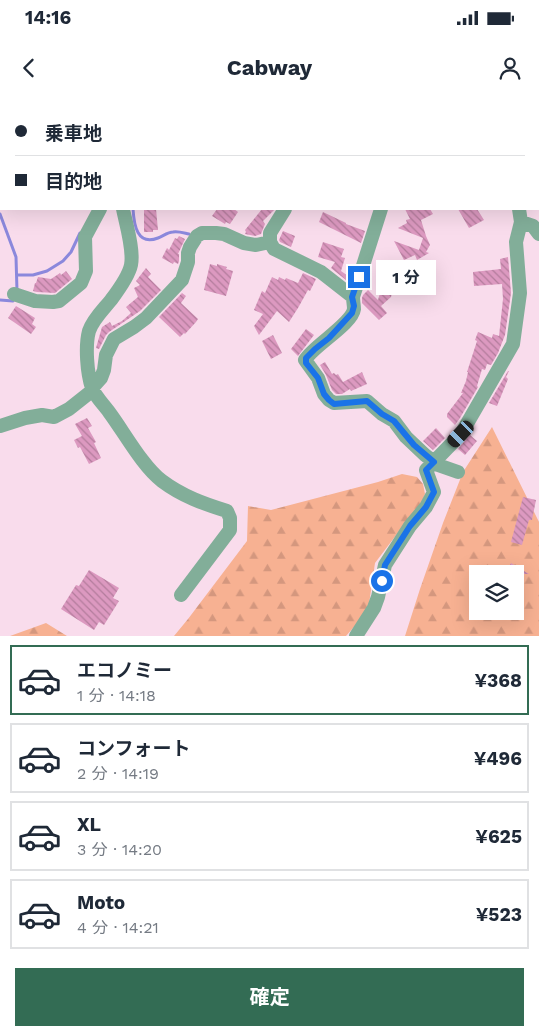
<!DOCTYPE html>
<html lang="ja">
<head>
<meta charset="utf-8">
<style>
  :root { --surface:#fff; --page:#f2f2f3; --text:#1f2937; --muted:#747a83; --line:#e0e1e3; --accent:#336c54 }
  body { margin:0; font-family:"Work Sans","Noto Sans JP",sans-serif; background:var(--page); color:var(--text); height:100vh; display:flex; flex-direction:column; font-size:19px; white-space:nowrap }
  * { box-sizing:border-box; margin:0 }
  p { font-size:16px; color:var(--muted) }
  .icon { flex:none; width:28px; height:28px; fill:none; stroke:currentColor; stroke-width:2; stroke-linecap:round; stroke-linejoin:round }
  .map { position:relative; height:536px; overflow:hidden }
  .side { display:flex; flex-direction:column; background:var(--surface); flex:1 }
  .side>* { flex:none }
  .banner { position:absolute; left:0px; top:0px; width:540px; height:110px; box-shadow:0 5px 20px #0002; display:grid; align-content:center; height:110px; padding:0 15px; background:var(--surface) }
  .controls { position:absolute; left:469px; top:465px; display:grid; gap:10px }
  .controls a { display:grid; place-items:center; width:55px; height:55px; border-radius:0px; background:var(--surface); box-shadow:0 5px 20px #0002; font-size:25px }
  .end { position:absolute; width:22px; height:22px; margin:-11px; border:6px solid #1a73e8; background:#fff; box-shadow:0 0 0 2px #fff }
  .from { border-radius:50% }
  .bubble { position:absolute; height:35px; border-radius:0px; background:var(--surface); box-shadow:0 5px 20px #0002; font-size:16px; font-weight:700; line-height:35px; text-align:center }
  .car { position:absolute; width:15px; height:30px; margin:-15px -8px; border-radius:6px; box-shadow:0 0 4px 1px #0007; background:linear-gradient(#222 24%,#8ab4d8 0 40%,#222 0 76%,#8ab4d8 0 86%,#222 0) }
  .banner b { display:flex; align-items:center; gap:18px; height:48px; font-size:19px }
  .banner b+b { border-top:1px solid var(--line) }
  .banner i { width:12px; height:12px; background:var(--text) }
  ul { padding:9px 0 0; list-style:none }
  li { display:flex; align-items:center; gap:15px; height:70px; margin:0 10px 8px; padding:0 5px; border:2px solid var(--line); border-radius:0px }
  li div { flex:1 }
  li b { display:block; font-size:19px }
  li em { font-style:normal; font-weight:700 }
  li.selected { border-color:var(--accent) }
  li>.icon { width:45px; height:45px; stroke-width:1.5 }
  .action { display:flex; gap:10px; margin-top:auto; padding:10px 15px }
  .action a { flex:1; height:58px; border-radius:0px; background:var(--accent); color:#fff; font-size:20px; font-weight:700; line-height:58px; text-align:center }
  .status { display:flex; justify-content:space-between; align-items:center; height:35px; padding:0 25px; background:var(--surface); direction:ltr }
  .status svg { height:14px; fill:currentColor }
  header { display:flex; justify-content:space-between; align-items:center; height:65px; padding:0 15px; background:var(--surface); font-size:22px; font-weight:700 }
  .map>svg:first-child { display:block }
</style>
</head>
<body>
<div class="status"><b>14:16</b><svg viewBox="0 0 49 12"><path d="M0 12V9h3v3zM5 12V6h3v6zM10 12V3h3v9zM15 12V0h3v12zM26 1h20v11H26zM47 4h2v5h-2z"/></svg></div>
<header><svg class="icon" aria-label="back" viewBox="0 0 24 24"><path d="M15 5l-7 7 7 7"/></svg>Cabway<svg class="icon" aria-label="person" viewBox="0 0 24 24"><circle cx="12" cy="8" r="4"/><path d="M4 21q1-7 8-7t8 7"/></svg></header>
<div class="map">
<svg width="539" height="536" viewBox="0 0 539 536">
  <defs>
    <pattern id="forest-firs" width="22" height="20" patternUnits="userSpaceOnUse" patternTransform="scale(1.25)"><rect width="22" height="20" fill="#f7b192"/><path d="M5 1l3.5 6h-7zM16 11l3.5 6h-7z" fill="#d4977e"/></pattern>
    <pattern id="building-back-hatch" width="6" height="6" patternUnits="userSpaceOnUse" patternTransform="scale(1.25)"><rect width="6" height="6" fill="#dc99c0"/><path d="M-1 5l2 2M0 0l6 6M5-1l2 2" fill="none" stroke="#b37c9c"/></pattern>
  </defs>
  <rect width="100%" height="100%" fill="#f9dcec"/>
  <path fill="url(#forest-firs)" fill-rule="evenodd" d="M492,327L539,422V536H405L420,489L443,423L463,372ZM478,474H515V511H478Z
    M402,374L417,377L423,384L425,394L420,406L406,422L375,463L368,511L346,536H174L188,519L247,441L248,406L271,410L378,382Z
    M46,523L67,536H10Z"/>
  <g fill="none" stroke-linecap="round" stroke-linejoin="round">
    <path stroke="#8b88dc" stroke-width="3" d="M0,83L1,82
      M133,109C134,125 137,146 158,138C163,136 168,132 173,132C178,131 184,133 189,134
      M0,114L16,157L17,191
      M17,175H33L47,171L63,161L71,152L80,133
      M0,200L13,201L14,199"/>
  </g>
  <path fill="url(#building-back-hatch)" d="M144,109H156L158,130H153V132H144Z
    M217,109H234L238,112L230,124L226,122L225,124L212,116Z
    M262,109H275L263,121L265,124L261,134L255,136L245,134L246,132L245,130Z
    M405,109H430L433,114L421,120L426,136L430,145L426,152L429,153L417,160L415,155L404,160L394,141L419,150L423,138L398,128L407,123L406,120L410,119Z
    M458,109H477L484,120L469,128Z
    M323,112L346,123V124L365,131L361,143L319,122Z
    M283,131L295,136L291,147L280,142L279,140Z
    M179,136L185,139L178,154H179V161L178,164L174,162L173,164L162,158L167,148L169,150L175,138L177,139Z
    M323,142L344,149L341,157L345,158L341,171L348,176L346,180L331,168L335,162L318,157Z
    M508,157L511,193L505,235L498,253L491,265L487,264L485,270L482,269L477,286L478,287L460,318L455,325L447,317V314L463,293H461L466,281L468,272H467L477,241L475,240L478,232L492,238L493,234L499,236L503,199L502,184L474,186L473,172L501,169L500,159Z
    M210,164L217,166V164L227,167L226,169L233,171L226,196L204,190Z
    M146,168L151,174L148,177L161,190L140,211L109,232L106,235L99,249L96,248L102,227L110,222L112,226L122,221L131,213L126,207L138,197L134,188L140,185L136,181Z
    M66,171L72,179L55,193L37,192L33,191L35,183H36L38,177L51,179L60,173L61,175Z
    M303,173L316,179L310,191L308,190L298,208L289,222L277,211L259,235L254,226L263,214L254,210L262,191L265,193L272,177L278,180L279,177L285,180L286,178L298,183Z
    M386,179L395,182L391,197L381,206L387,213L379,220L362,203V198L363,195L368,190L378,200L382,186H384Z
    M182,193L186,196L181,203L198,219L196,222L185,234L184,233L180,237L159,217Z
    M16,206L35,218L32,224L36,227L31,234L8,218Z
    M306,229L314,235L298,256L291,249Z
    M273,235L282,253L271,259L262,241Z
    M325,262L332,274L334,273L336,275L338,274L343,282L362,272L367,284L351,291L350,289L342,294H336L332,290L326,275L320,265Z
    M508,271H509L506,277L508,279L497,306L489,303Z
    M87,318L92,326L88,328L96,342L94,343L101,358L89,364L80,347L78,348L74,340L82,336L75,324Z
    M436,328L445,338L433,350L423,341Z
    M470,335L477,341L465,355L458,349Z
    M523,397L536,400L532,420H529L522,445L511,442Z
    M511,463L529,474H505Z
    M89,470L119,488L113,498L119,501L104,525L99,522L94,530L61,509L76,485L79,486Z"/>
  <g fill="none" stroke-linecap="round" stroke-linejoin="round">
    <path stroke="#82ae99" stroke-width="14" d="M432,0V1
      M329,1V0
      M347,1V0
      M491,1L493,0
      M123,109C126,124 134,150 131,165C129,175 117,192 111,200C103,210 93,219 89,231C85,246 87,273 92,288C95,296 104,305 109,312C124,332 143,367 162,381C182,396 204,404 227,411L230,418V430L181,495
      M285,109L270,133V142L274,149L321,172L353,197
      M381,109L353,197C353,201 354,205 354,209C352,224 313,246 305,260L318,278L324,294L329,300L334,303L367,301L382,314L394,321L406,337L425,355L438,365L458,372
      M521,122L533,126L539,134
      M14,194L35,201L53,202L59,201L81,183L86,171L85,137L100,109
      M92,288L101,278L104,270L106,255L114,239L134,227L146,218L182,180L188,162V153L190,147L197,136L202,133H216L224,134L244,143L256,145L270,142
      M0,326L25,318L42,315L54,317L69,309L93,290
      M356,536L374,508L378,497L385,465L410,426L426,407L434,392L426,370L461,334L513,244L520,193L516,142L521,122L519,109"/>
    <path stroke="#177d5a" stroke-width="15" d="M99,1L100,0
      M0,64L1,63"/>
  </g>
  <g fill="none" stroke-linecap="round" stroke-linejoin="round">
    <path stroke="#1a73e8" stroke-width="6" d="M359,177L352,197L354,206L352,213L329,238L315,249L306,258V263L318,278L324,294L329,300L334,304L367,301L382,314L394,321L414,345L434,362L426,370L434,392L426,407L410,426L385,465L382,481"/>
  </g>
</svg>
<div class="controls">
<a><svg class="icon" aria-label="layers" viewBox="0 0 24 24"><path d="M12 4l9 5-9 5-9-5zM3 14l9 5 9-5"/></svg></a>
</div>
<i class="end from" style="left:382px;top:481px"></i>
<i class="end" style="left:359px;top:177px"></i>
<div class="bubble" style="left:376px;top:160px;width:60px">1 分</div>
<i class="car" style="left:461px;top:334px;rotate:224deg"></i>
<div class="banner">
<b><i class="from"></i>乗車地</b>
<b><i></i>目的地</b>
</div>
</div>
<section class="side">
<ul>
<li class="selected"><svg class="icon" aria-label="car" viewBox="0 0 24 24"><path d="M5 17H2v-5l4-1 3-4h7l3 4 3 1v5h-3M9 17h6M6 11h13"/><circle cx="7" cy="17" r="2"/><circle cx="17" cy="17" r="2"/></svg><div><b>エコノミー</b><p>1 分 · 14:18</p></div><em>¥368</em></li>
<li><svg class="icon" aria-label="car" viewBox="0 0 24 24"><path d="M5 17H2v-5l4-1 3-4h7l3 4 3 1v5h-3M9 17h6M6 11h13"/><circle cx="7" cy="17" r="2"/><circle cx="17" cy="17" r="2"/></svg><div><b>コンフォート</b><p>2 分 · 14:19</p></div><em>¥496</em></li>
<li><svg class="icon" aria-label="car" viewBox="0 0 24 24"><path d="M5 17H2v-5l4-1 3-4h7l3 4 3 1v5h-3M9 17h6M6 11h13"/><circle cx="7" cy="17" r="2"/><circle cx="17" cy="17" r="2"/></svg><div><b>XL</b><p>3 分 · 14:20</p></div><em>¥625</em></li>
<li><svg class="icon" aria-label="car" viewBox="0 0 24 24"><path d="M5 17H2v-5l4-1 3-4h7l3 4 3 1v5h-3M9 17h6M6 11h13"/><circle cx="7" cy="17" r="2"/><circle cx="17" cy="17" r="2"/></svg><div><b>Moto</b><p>4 分 · 14:21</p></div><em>¥523</em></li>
</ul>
<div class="action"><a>確定</a></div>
</section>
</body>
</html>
